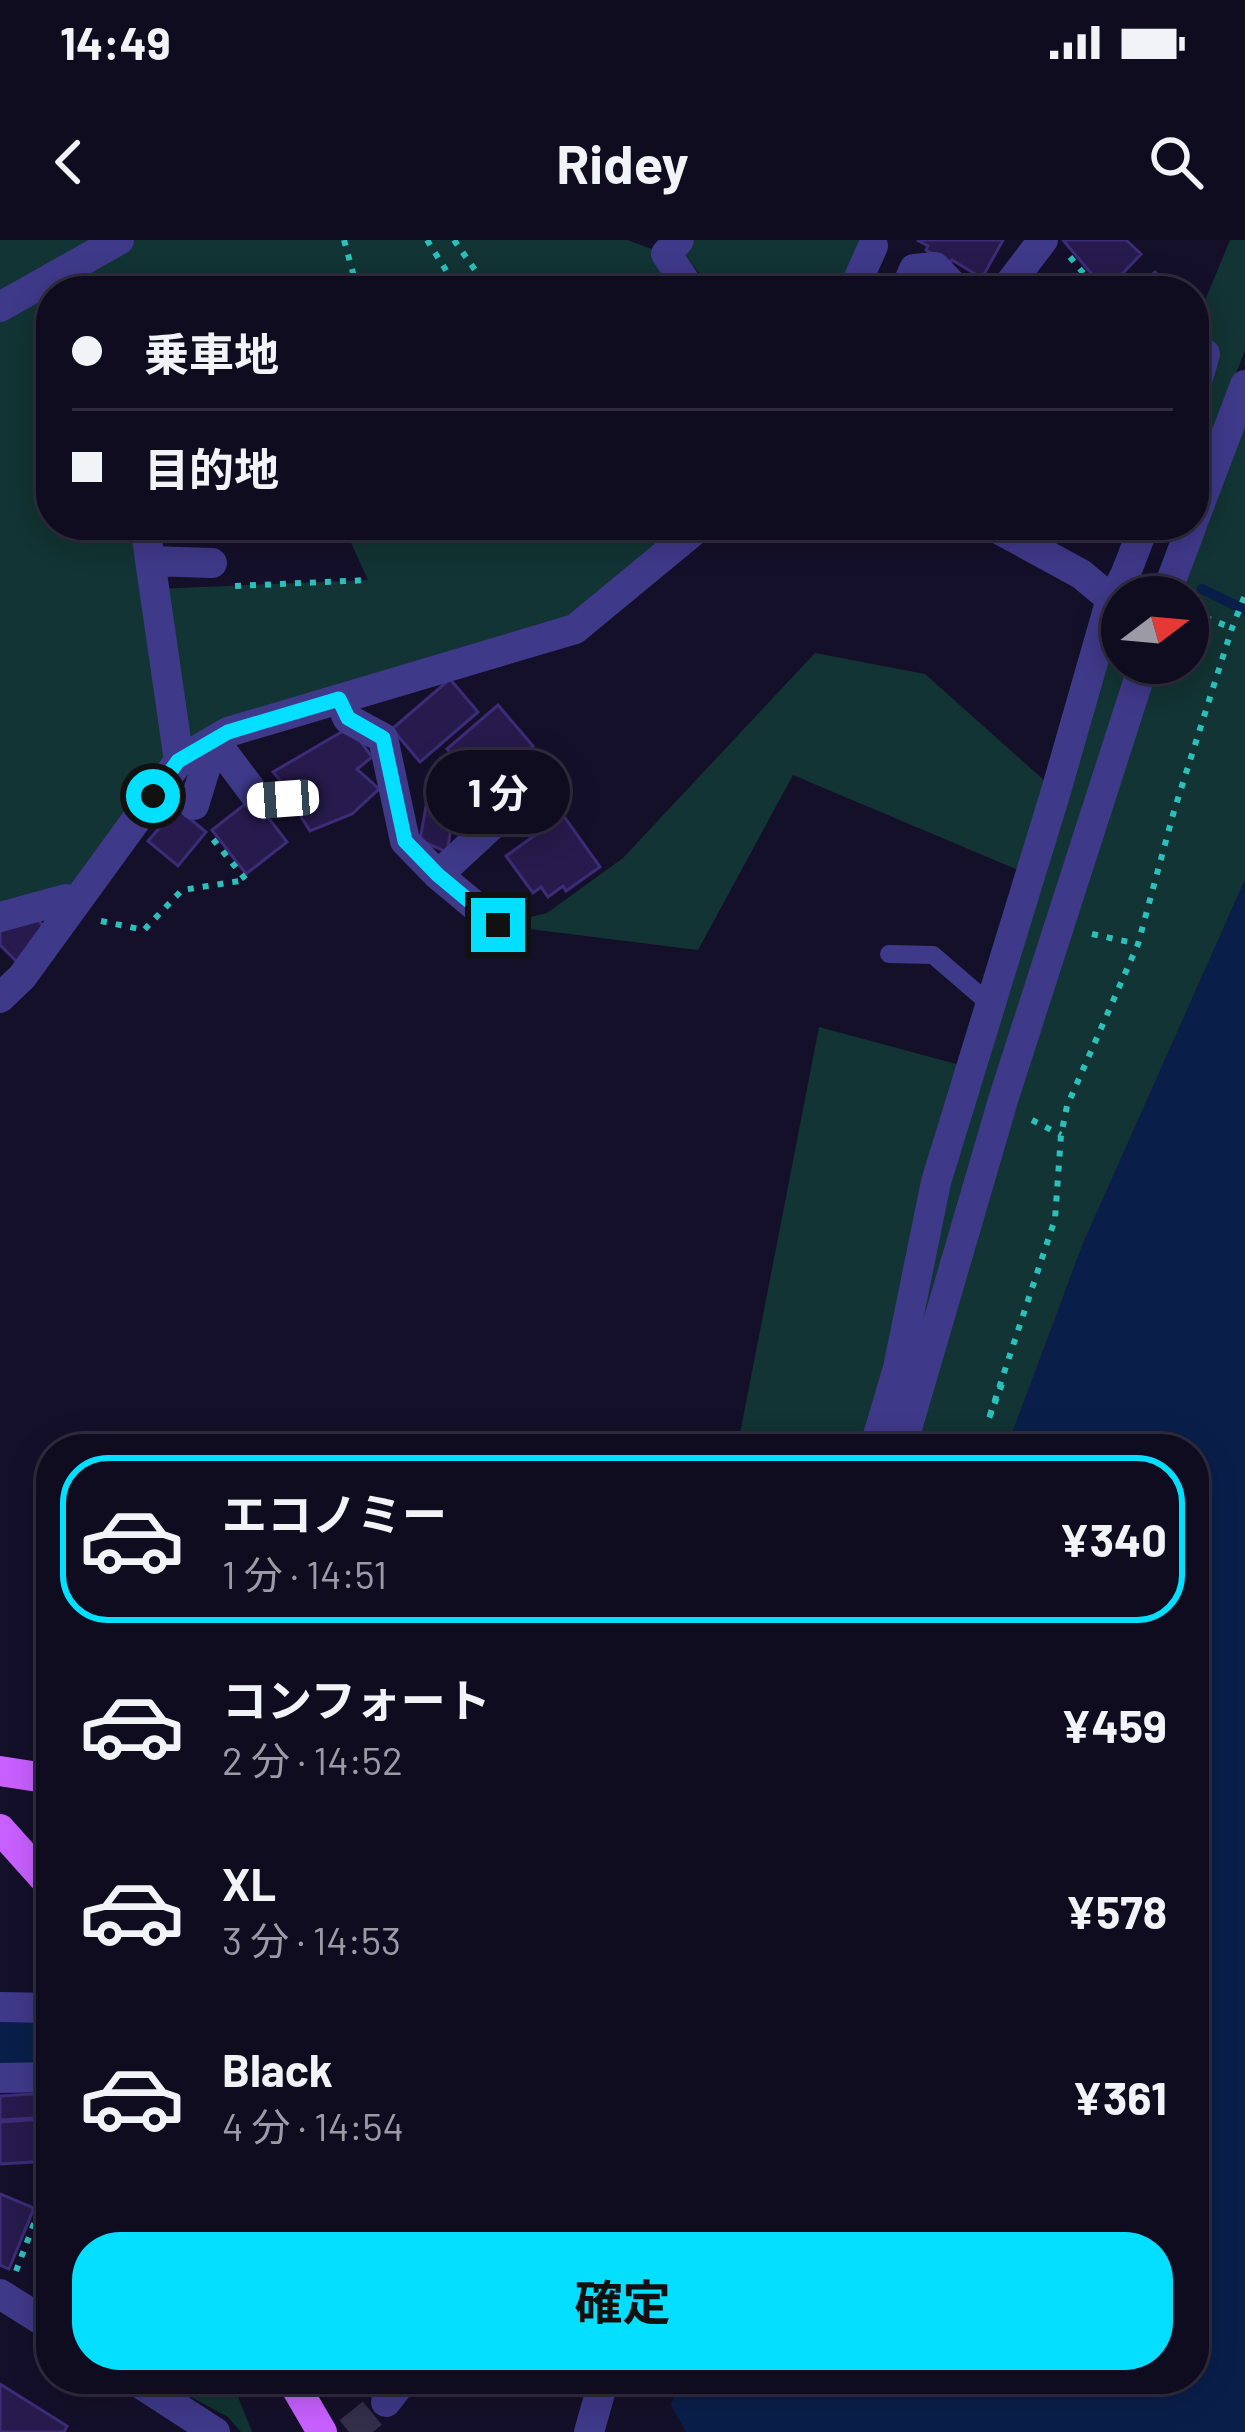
<!DOCTYPE html>
<html lang="ja">
<head>
<meta charset="utf-8">
<style>
  :root { --surface:#100c20; --page:#191529; --text:#f1f3f6; --muted:#9c9ba5; --line:#302c3e; --accent:#05dfff }
  body { margin:0; font-family:Barlow,"Noto Sans JP",sans-serif; background:var(--page); color:var(--text); height:100vh; display:flex; flex-direction:column; font-size:45px; white-space:nowrap }
  * { box-sizing:border-box; margin:0 }
  p { font-size:39px; color:var(--muted) }
  .icon { flex:none; width:66px; height:66px; fill:none; stroke:currentColor; stroke-width:2; stroke-linecap:round; stroke-linejoin:round }
  .map { position:relative; flex:1; overflow:hidden }
  .drawer { position:absolute; left:36px; top:1194px; width:1173px; height:960px; display:flex; flex-direction:column; background:var(--surface); border-radius:48px; box-shadow:0 6px 30px #0003,0 0 0 3px var(--line) }
  .drawer>* { flex:none }
  .top-card { position:absolute; left:36px; top:36px; width:1173px; height:264px; border-radius:48px; box-shadow:0 6px 30px #0003,0 0 0 3px var(--line); display:grid; align-content:center; height:264px; padding:0 36px; background:var(--surface) }
  .needle { width:78px; rotate:74deg }
  .controls { position:absolute; left:1101px; top:336px; display:grid; gap:24px }
  .controls a { display:grid; place-items:center; width:108px; height:108px; border-radius:50%; background:var(--surface); box-shadow:0 6px 30px #0003,0 0 0 3px var(--line); font-size:60px }
  .end { position:absolute; width:54px; height:54px; margin:-27px; border:15px solid #05dfff; background:#111; box-shadow:0 0 0 6px #111 }
  .from { border-radius:50% }
  .bubble { position:absolute; height:84px; border-radius:42px; background:var(--surface); box-shadow:0 6px 30px #0003,0 0 0 3px var(--line); font-size:39px; font-weight:700; line-height:84px; text-align:center }
  .car { position:absolute; width:36px; height:72px; margin:-36px -18px; border-radius:15px; box-shadow:0 0 9px 3px #0007; background:linear-gradient(#fff 24%,#345 0 40%,#fff 0 76%,#345 0 86%,#fff 0) }
  .top-card b { display:flex; align-items:center; gap:42px; height:114px; font-size:45px }
  .top-card b+b { border-top:3px solid var(--line) }
  .top-card i { width:30px; height:30px; background:var(--text) }
  ul { padding:21px 0 0; list-style:none }
  li { display:flex; align-items:center; gap:36px; height:168px; margin:0 24px 18px; padding:0 12px; border:6px solid transparent; border-radius:48px }
  li div { flex:1 }
  li b { display:block; font-size:45px }
  li em { font-style:normal; font-weight:700 }
  li.active { border-color:var(--accent) }
  li>.icon { width:108px; height:108px; stroke-width:1.5 }
  .cta { display:flex; gap:24px; margin-top:auto; padding:24px 36px }
  .cta a { flex:1; height:138px; border-radius:48px; background:var(--accent); color:#111; font-size:48px; font-weight:700; line-height:138px; text-align:center }
  .status { display:flex; justify-content:space-between; align-items:center; height:84px; padding:0 60px; background:var(--surface); direction:ltr }
  .status svg { height:33px; fill:currentColor }
  header { display:flex; justify-content:space-between; align-items:center; height:156px; padding:0 36px; background:var(--surface); font-size:54px; font-weight:700 }
  .map>svg:first-child { display:block }
</style>
</head>
<body>
<div class="status"><b>14:49</b><svg viewBox="0 0 49 12"><path d="M0 12V9h3v3zM5 12V6h3v6zM10 12V3h3v9zM15 12V0h3v12zM26 1h20v11H26zM47 4h2v5h-2z"/></svg></div>
<header><svg class="icon" aria-label="back" viewBox="0 0 24 24"><path d="M15 5l-7 7 7 7"/></svg>Ridey<svg class="icon" aria-label="search" viewBox="0 0 24 24"><circle cx="10" cy="10" r="6"/><path d="M15 15l6 6"/></svg></header>
<div class="map">
<svg width="1245" height="2192" viewBox="0 0 1245 2192">
  <rect width="100%" height="100%" fill="#15102a"/>
  <path fill="#123434" d="M0,0H627L666,14L692,51H51V285H145L154,349L368,340L343,285H685L575,389L179,521L90,644L0,679Z
    M694,0H863L842,51H715L681,12Z
    M1230,0H1245V110L1194,243V179L1212,131L1201,70Z
    M1245,146V640L1081,1009L1007,1209H737L819,787L971,828L1030,635L793,535L698,710L498,685L547,673L623,618L815,413L925,434L1055,550L1124,342L1155,357H1122V423H1188V357H1165Z
    M0,1767L51,1768V1827L0,1824Z
    M158,2139H231L252,2192H241L228,2177Z"/>
  <path fill="#091f4a" d="M1245,640V2192H686L671,2165L680,2139H1194V1209H1006L1084,1001Z"/>
  <g fill="none" stroke-linecap="round" stroke-linejoin="round">
    <path stroke="#091f4a" stroke-width="10" d="M1202,349L1245,370"/>
    <path stroke="#091f4a" stroke-width="63" d="M0,1805L51,1810"/>
  </g>
  <path fill="#261b4c" stroke="#3d2c78" stroke-width="3" d="M917,0H1003L982,38L952,20L949,24L926,10L928,6Z
    M1063,0H1126L1141,14L1106,51Z
    M1155,32L1172,51H1134Z
    M450,439L478,472L420,522L392,489Z
    M498,465L533,506L482,550L447,509Z
    M350,487L372,517L357,529L379,549L352,574L310,591L288,556L292,554L273,532Z
    M516,535L543,571L517,591L490,555Z
    M429,549L457,554L447,612L420,600Z
    M249,561L264,579L267,576L287,602L246,634L212,590Z
    M177,568L206,592L178,626L148,601Z
    M563,575L600,627L566,651L563,646L548,657L541,647L533,653L506,616Z
    M35,672L46,693L17,722L0,705V685Z
    M48,1853L50,1877L0,1880V1856Z
    M46,1879L49,1921L0,1924V1882Z
    M0,1954L34,1968L9,2029L0,2025Z
    M0,2144L67,2186L64,2192H0Z"/>
  <g fill="none" stroke-linecap="round" stroke-linejoin="round">
    <path stroke="#332e4a" stroke-width="30" stroke-dasharray="30 15" stroke-linecap="butt" d="M349,2192L386,2162"/>
    <path stroke="#2cc0bb" stroke-width="6" stroke-dasharray="6 9" stroke-linecap="butt" d="M344,0L358,51
      M427,0L459,51
      M454,0L482,40L502,51
      M1070,17L1098,51
      M235,346L369,340
      M1191,372L1232,388
      M101,681L144,690L182,650L246,640L212,598
      M1092,694L1138,704
      M1032,880L1061,895
      M1002,1144L988,1181L1055,979L1061,895L1067,866L1138,704L1174,571L1232,388L1245,355
      M16,2031L51,1939"/>
    <path stroke="#3f398a" stroke-width="18" d="M889,714L933,715L991,765"/>
    <path stroke="#3f398a" stroke-width="30" d="M679,0L666,14L692,51
      M909,41L914,29L935,27L958,51
      M853,51L873,6
      M1004,51L1043,0
      M0,67L119,0
      M1194,152L1205,114
      M1194,279L1245,145
      M145,285L179,521
      M991,285L1081,334L1111,359
      M150,321L212,323
      M1165,357L1192,285
      M339,459L348,479L383,498L405,601L438,635L498,685
      M214,500L259,560L283,559
      M194,565L214,500
      M438,635L493,584
      M0,677L66,659L75,664
      M0,758L22,737L179,521L228,492L575,389L701,285
      M874,1209L898,1128L936,942L1056,551L1111,359C1128,337 1133,310 1145,285
      M901,1209L1004,857L1144,423
      M0,1767L51,1768
      M0,1838L51,1837
      M0,2054L51,2086
      M133,2139L215,2192
      M386,2162L404,2139"/>
    <path stroke="#3f398a" stroke-width="30" d="M589,2192L604,2139"/>
    <path stroke="#c860ff" stroke-width="30" d="M0,1531L51,1539
      M0,1589L51,1646
      M291,2139L322,2192"/>
  </g>
  <g fill="none" stroke-linecap="round" stroke-linejoin="round">
    <path stroke="#05dfff" stroke-width="15" d="M153,556L178,521L228,492L339,459L348,478L383,498L405,601L438,635L498,685"/>
  </g>
</svg>
<div class="controls">
<a><svg class="needle" viewBox="-14 -14 28 28"><path d="M0-13l5 13h-10z" fill="#e53935"/><path d="M0 13l5-13h-10z" fill="#9c9ba5"/></svg></a>
</div>
<i class="end from" style="left:153px;top:556px"></i>
<i class="end" style="left:498px;top:685px"></i>
<div class="bubble" style="left:426px;top:510px;width:144px">1 分</div>
<i class="car" style="left:283px;top:559px;rotate:266deg"></i>
<div class="top-card">
<b><i class="from"></i>乗車地</b>
<b><i></i>目的地</b>
</div>
<section class="drawer">
<ul>
<li class="active"><svg class="icon" aria-label="car" viewBox="0 0 24 24"><path d="M5 17H2v-5l4-1 3-4h7l3 4 3 1v5h-3M9 17h6M6 11h13"/><circle cx="7" cy="17" r="2"/><circle cx="17" cy="17" r="2"/></svg><div><b>エコノミー</b><p>1 分 · 14:51</p></div><em>¥340</em></li>
<li><svg class="icon" aria-label="car" viewBox="0 0 24 24"><path d="M5 17H2v-5l4-1 3-4h7l3 4 3 1v5h-3M9 17h6M6 11h13"/><circle cx="7" cy="17" r="2"/><circle cx="17" cy="17" r="2"/></svg><div><b>コンフォート</b><p>2 分 · 14:52</p></div><em>¥459</em></li>
<li><svg class="icon" aria-label="car" viewBox="0 0 24 24"><path d="M5 17H2v-5l4-1 3-4h7l3 4 3 1v5h-3M9 17h6M6 11h13"/><circle cx="7" cy="17" r="2"/><circle cx="17" cy="17" r="2"/></svg><div><b>XL</b><p>3 分 · 14:53</p></div><em>¥578</em></li>
<li><svg class="icon" aria-label="car" viewBox="0 0 24 24"><path d="M5 17H2v-5l4-1 3-4h7l3 4 3 1v5h-3M9 17h6M6 11h13"/><circle cx="7" cy="17" r="2"/><circle cx="17" cy="17" r="2"/></svg><div><b>Black</b><p>4 分 · 14:54</p></div><em>¥361</em></li>
</ul>
<div class="cta"><a>確定</a></div>
</section>
</div>
</body>
</html>
